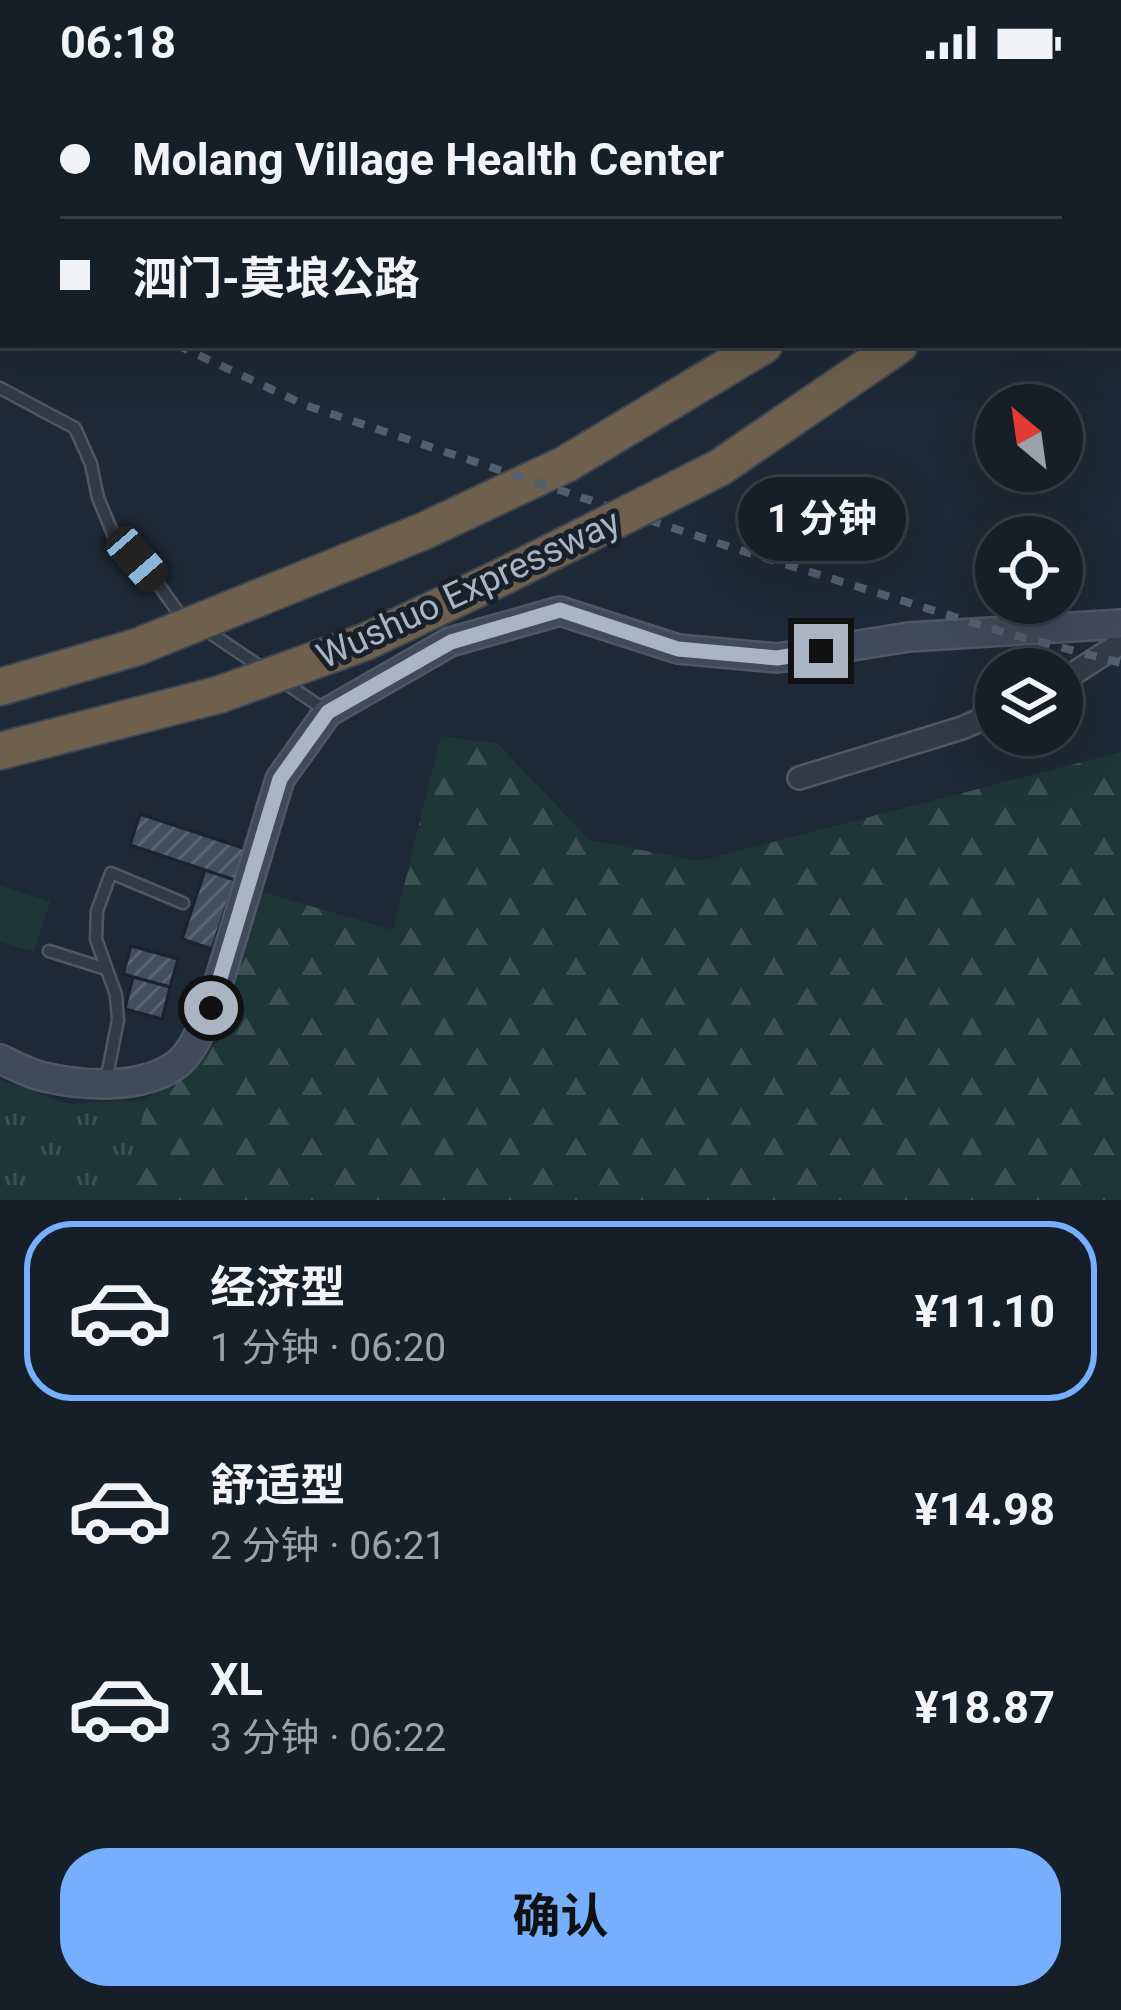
<!DOCTYPE html>
<html lang="zh">
<head>
<meta charset="utf-8">
<style>
  :root { --surface:#161f28; --page:#1f2730; --text:#f1f3f6; --muted:#9ea2a8; --line:#353d45; --accent:#75affe }
  body { margin:0; font-family:Roboto,"Noto Sans SC",sans-serif; background:var(--page); color:var(--text); height:100vh; display:flex; flex-direction:column; font-size:45px; white-space:nowrap }
  * { box-sizing:border-box; margin:0 }
  p { font-size:39px; color:var(--muted) }
  .icon { flex:none; width:66px; height:66px; fill:none; stroke:currentColor; stroke-width:2; stroke-linecap:round; stroke-linejoin:round }
  .map { position:relative; height:1116px; overflow:hidden }
  .side { display:flex; flex-direction:column; background:var(--surface); flex:1 }
  .side>* { flex:none }
  .guide { position:absolute; left:0px; top:0px; width:1122px; height:264px; box-shadow:0 12px 48px #0002,0 0 0 3px var(--line); display:grid; align-content:center; height:264px; padding:0 60px; background:var(--surface) }
  .needle { width:78px; rotate:331deg }
  .controls { position:absolute; left:975px; top:300px; display:grid; gap:24px }
  .controls a { display:grid; place-items:center; width:108px; height:108px; border-radius:50%; background:var(--surface); box-shadow:0 12px 48px #0002,0 0 0 3px var(--line); font-size:60px }
  .end { position:absolute; width:54px; height:54px; margin:-27px; border:15px solid #aab5c4; background:#111; box-shadow:0 0 0 6px #111 }
  .from { border-radius:50% }
  .bubble { position:absolute; height:84px; border-radius:42px; background:var(--surface); box-shadow:0 12px 48px #0002,0 0 0 3px var(--line); font-size:39px; font-weight:700; line-height:84px; text-align:center }
  .car { position:absolute; width:36px; height:72px; margin:-36px -18px; border-radius:15px; box-shadow:0 0 9px 3px #0007; background:linear-gradient(#222 24%,#8ab4d8 0 40%,#222 0 76%,#8ab4d8 0 86%,#222 0) }
  .guide b { display:flex; align-items:center; gap:42px; height:114px; font-size:45px }
  .guide b+b { border-top:3px solid var(--line) }
  .guide i { width:30px; height:30px; background:var(--text) }
  ul { padding:21px 0 0; list-style:none }
  li { display:flex; align-items:center; gap:36px; height:180px; margin:0 24px 18px; padding:0 36px; border:6px solid transparent; border-radius:48px }
  li div { flex:1 }
  li b { display:block; font-size:45px }
  li em { font-style:normal; font-weight:700 }
  li.selected { border-color:var(--accent) }
  li>.icon { width:108px; height:108px; stroke-width:1.5 }
  .primary-button { display:flex; gap:24px; margin-top:auto; padding:24px 60px }
  .primary-button a { flex:1; height:138px; border-radius:48px; background:var(--accent); color:#111; font-size:48px; font-weight:700; line-height:138px; text-align:center }
  .status { display:flex; justify-content:space-between; align-items:center; height:84px; padding:0 60px; background:var(--surface); direction:ltr }
  .status svg { height:33px; fill:currentColor }
  .map>svg:first-child { display:block }
</style>
</head>
<body>
<div class="status"><b>06:18</b><svg viewBox="0 0 49 12"><path d="M0 12V9h3v3zM5 12V6h3v6zM10 12V3h3v9zM15 12V0h3v12zM26 1h20v11H26zM47 4h2v5h-2z"/></svg></div>
<div class="map">
<svg width="1121" height="1116" viewBox="0 0 1121 1116">
  <defs>
    <pattern id="grass-tufts" width="24" height="20" patternUnits="userSpaceOnUse" patternTransform="scale(3)"><rect width="24" height="20" fill="#1f3637"/><path d="M3 7l-1-3M5 7V3M7 7l1-3M15 17l-1-3M17 17v-4M19 17l1-3" fill="none" stroke="#3d5152"/></pattern>
    <pattern id="forest-firs" width="22" height="20" patternUnits="userSpaceOnUse" patternTransform="scale(3)"><rect width="22" height="20" fill="#1f3637"/><path d="M5 1l3.5 6h-7zM16 11l3.5 6h-7z" fill="#3d5152"/></pattern>
    <pattern id="building-hatch" width="6" height="6" patternUnits="userSpaceOnUse" patternTransform="scale(3)"><rect width="6" height="6" fill="#404e5f"/><path d="M-1 1l2-2M0 6l6-6M5 7l2-2" fill="none" stroke="#596574"/></pattern>
  </defs>
  <rect width="100%" height="100%" fill="#1d2936"/>
  <path fill="url(#grass-tufts)" d="M0,996L69,1020L145,1016L129,1116H0Z"/>
  <path fill="url(#forest-firs)" d="M441,652L498,660L589,756L699,777L1121,668V1116H129L145,1016L224,953L255,806L393,846Z"/>
  <path fill="#1f3637" d="M0,802L50,817L34,868L0,858Z"/>
  <path fill="url(#building-hatch)" stroke="#19222d" stroke-width="3" d="M140,730L246,765L235,796L130,761Z
    M205,786L235,796L212,865L182,855Z
    M131,862L178,875L170,903L123,890Z
    M133,893L170,903L162,935L125,925Z"/>
  <g fill="none" stroke-linecap="round" stroke-linejoin="round">
    <g stroke="#4e5865" stroke-width="15">
      <path id="lane" d="M0,304L75,344L91,380L98,414L117,459L137,475L153,493L178,528L185,533
        M206,546L265,586
        M281,596L325,626
        M49,867L106,885
        M106,997L118,936L116,911L96,855L97,827L111,789L183,819"/>
    </g>
    <g stroke="#4e5865" stroke-width="26">
      <path id="street" d="M1119,221L1121,220
        M1062,597L1121,559
        M799,694L962,644L996,629"/>
    </g>
    <g stroke="#4e5865" stroke-width="32">
      <path id="secondary" d="M0,975C14,981 29,990 44,993C84,1002 141,1006 176,981C193,968 202,943 211,924L280,695L328,628L450,558L560,527L678,565L777,574L909,553L1121,540"/>
    </g>
    <g stroke="#3c4551" stroke-width="40">
      <path id="highway" d="M1119,28L1121,27
        M1119,100L1121,98
        M719,384L899,261
        M424,447L566,380L764,261
        M0,603L137,563
        M0,667L218,611"/>
    </g>
    <use href="#lane" stroke="#313b47" stroke-width="10"/>
    <use href="#street" stroke="#313b47" stroke-width="21"/>
    <use href="#secondary" stroke="#3f4a5a" stroke-width="27"/>
    <use href="#highway" stroke="#6e604d" stroke-width="36"/>
    <path stroke="#525f6e" stroke-width="8" stroke-dasharray="12 12" stroke-linecap="butt" d="M0,178L3,180
      M177,261L305,321L727,462L1006,549L1121,579"/>
    <g stroke="#3c4551" stroke-width="40" stroke-linecap="butt">
      <path id="highway-bridge" d="M137,563L424,447
        M218,611L365,558L504,492L719,384"/>
    </g>
    <use href="#highway-bridge" stroke="#6e604d" stroke-width="36"/>
  </g>
  <g fill="none" stroke-linecap="round" stroke-linejoin="round">
    <path stroke="#aab5c4" stroke-width="15" d="M211,924L280,695L328,628L451,558L560,526L678,565L777,574L821,567"/>
  </g>
  <g text-anchor="middle" stroke-width="10" stroke-linejoin="round" paint-order="stroke">
    <g font-size="36" fill="#aab5c4" stroke="#17202b">
      <text transform="translate(468 504) rotate(-25)" y="13">Wushuo Expressway</text>
    </g>
  </g>
</svg>
<div class="controls">
<a><svg class="needle" viewBox="-14 -14 28 28"><path d="M0-13l5 13h-10z" fill="#e53935"/><path d="M0 13l5-13h-10z" fill="#9ea2a8"/></svg></a>
<a><svg class="icon" aria-label="locate" viewBox="0 0 24 24"><circle cx="12" cy="12" r="6"/><path d="M12 2v4M12 18v4M2 12h4M18 12h4"/></svg></a>
<a><svg class="icon" aria-label="layers" viewBox="0 0 24 24"><path d="M12 4l9 5-9 5-9-5zM3 14l9 5 9-5"/></svg></a>
</div>
<i class="end from" style="left:211px;top:924px"></i>
<i class="end" style="left:821px;top:567px"></i>
<div class="bubble" style="left:738px;top:393px;width:168px">1 分钟</div>
<i class="car" style="left:137px;top:475px;rotate:139deg"></i>
<div class="guide">
<b><i class="from"></i>Molang Village Health Center</b>
<b><i></i>泗门-莫埌公路</b>
</div>
</div>
<section class="side">
<ul>
<li class="selected"><svg class="icon" aria-label="car" viewBox="0 0 24 24"><path d="M5 17H2v-5l4-1 3-4h7l3 4 3 1v5h-3M9 17h6M6 11h13"/><circle cx="7" cy="17" r="2"/><circle cx="17" cy="17" r="2"/></svg><div><b>经济型</b><p>1 分钟 · 06:20</p></div><em>¥11.10</em></li>
<li><svg class="icon" aria-label="car" viewBox="0 0 24 24"><path d="M5 17H2v-5l4-1 3-4h7l3 4 3 1v5h-3M9 17h6M6 11h13"/><circle cx="7" cy="17" r="2"/><circle cx="17" cy="17" r="2"/></svg><div><b>舒适型</b><p>2 分钟 · 06:21</p></div><em>¥14.98</em></li>
<li><svg class="icon" aria-label="car" viewBox="0 0 24 24"><path d="M5 17H2v-5l4-1 3-4h7l3 4 3 1v5h-3M9 17h6M6 11h13"/><circle cx="7" cy="17" r="2"/><circle cx="17" cy="17" r="2"/></svg><div><b>XL</b><p>3 分钟 · 06:22</p></div><em>¥18.87</em></li>
</ul>
<div class="primary-button"><a>确认</a></div>
</section>
</body>
</html>
